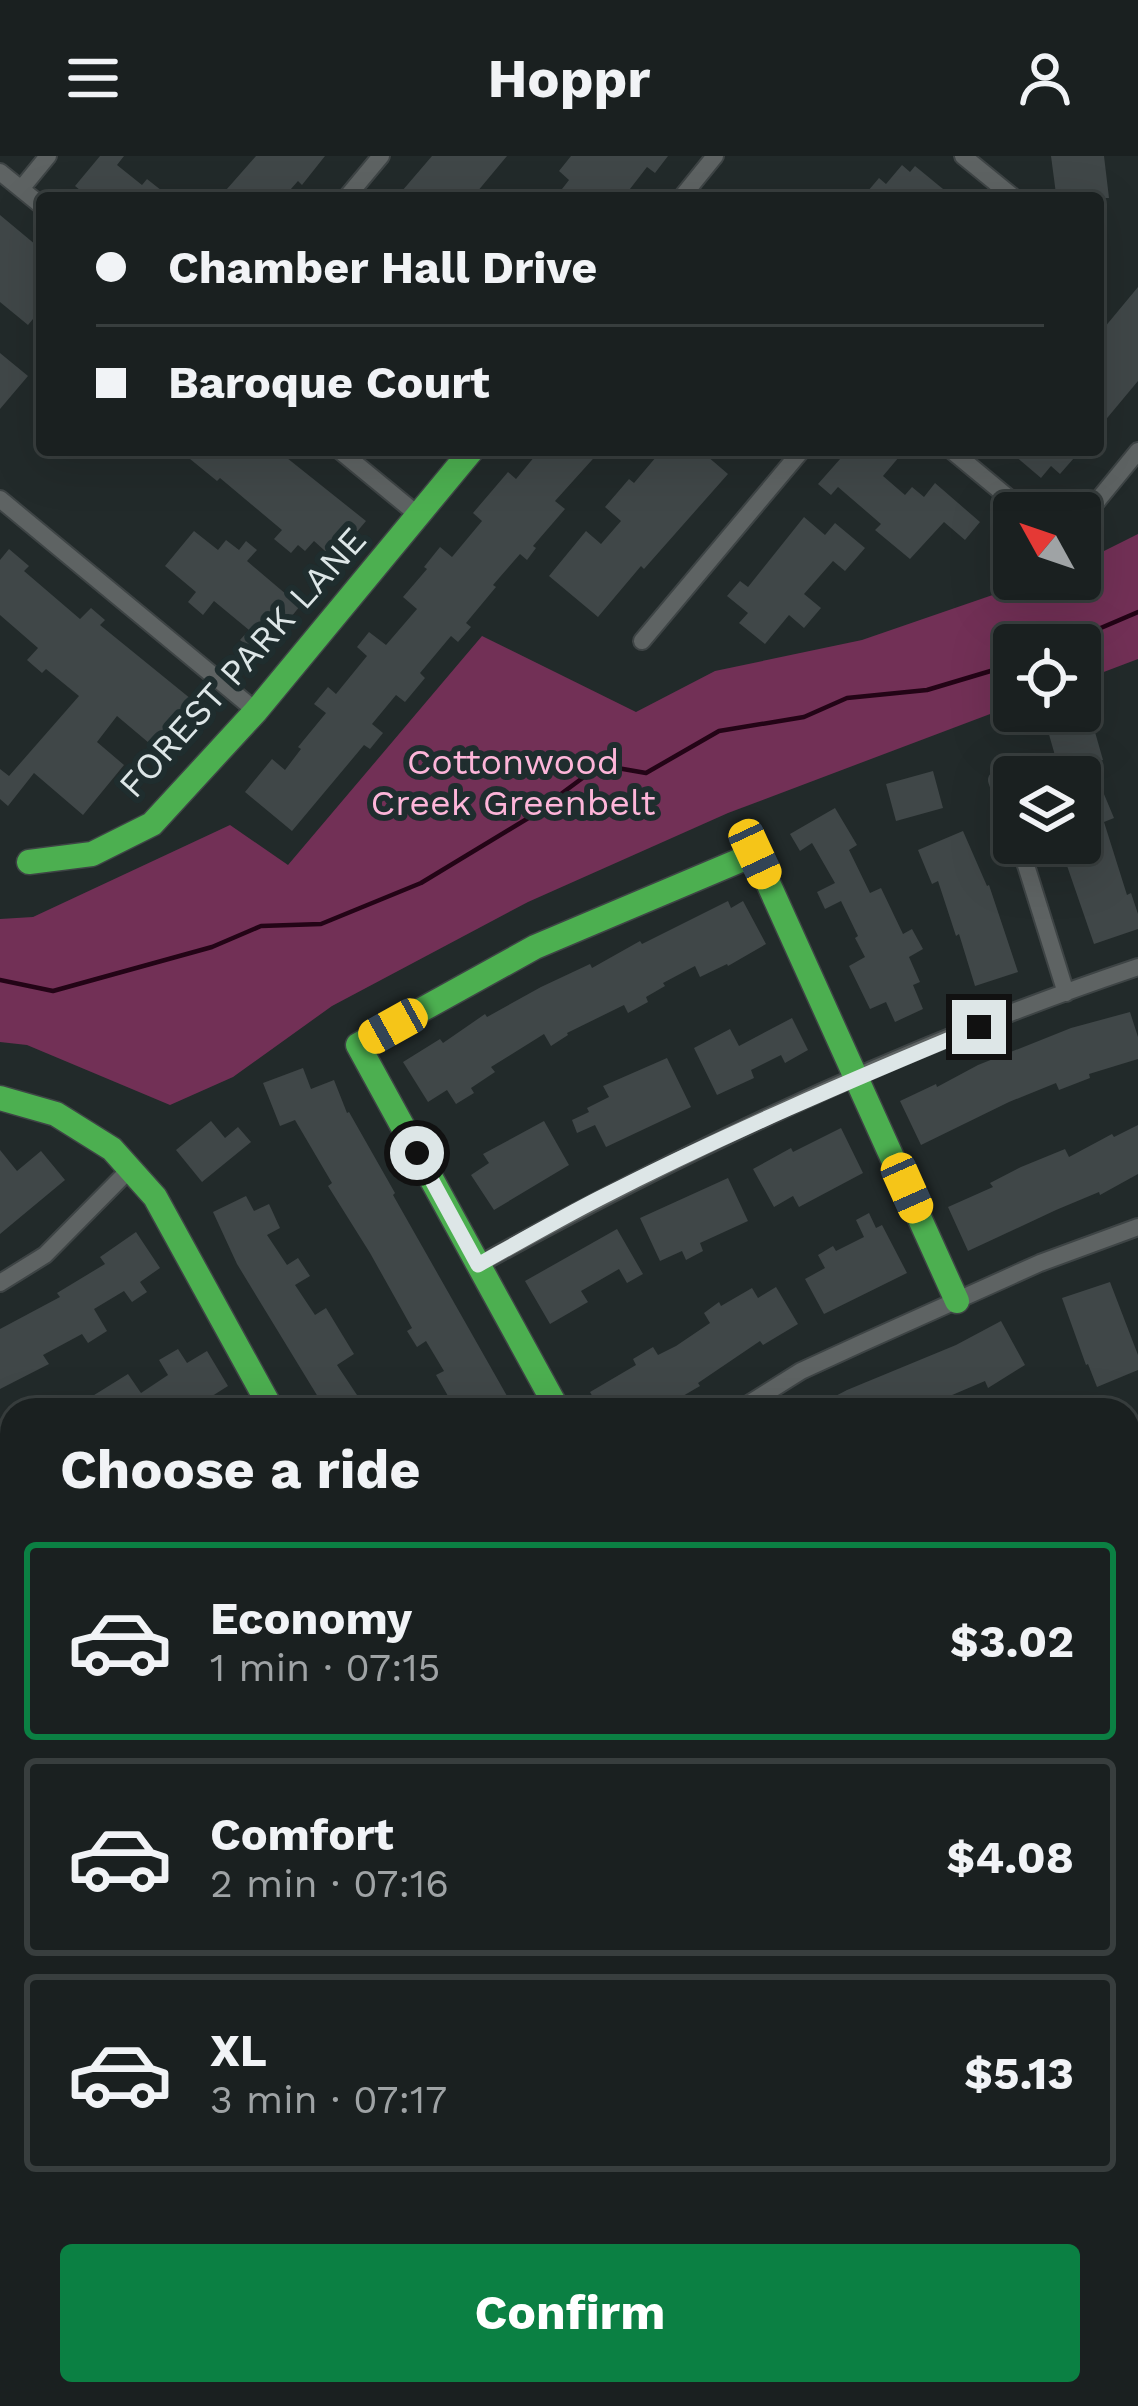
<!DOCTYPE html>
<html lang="en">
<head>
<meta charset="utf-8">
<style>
  :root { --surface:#1a2020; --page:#272d2d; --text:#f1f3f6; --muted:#9fa3a5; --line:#383e3e; --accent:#0b8043 }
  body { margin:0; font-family:"Work Sans",sans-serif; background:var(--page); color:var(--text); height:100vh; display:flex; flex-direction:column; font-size:45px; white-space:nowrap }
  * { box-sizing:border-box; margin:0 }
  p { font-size:39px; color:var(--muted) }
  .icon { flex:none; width:66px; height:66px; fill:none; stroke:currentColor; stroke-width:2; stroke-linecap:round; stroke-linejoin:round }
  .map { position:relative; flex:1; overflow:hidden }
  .drawer { position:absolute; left:0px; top:1242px; width:1140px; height:1008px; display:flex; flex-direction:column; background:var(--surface); border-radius:36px 36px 0 0; box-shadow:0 12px 48px #0002,0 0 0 3px var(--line) }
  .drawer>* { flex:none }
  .top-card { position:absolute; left:36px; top:36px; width:1068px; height:264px; border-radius:12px; box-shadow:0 12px 48px #0002,0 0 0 3px var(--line); display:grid; align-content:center; height:264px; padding:0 60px; background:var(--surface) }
  .needle { width:78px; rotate:310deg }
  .tools { position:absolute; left:993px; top:336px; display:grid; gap:24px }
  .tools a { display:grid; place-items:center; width:108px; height:108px; border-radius:12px; background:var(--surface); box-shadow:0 12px 48px #0002,0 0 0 3px var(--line); font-size:60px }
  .end { position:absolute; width:54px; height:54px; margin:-27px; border:15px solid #dde6e7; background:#111; box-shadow:0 0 0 6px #111 }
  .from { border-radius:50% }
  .car { position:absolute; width:36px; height:72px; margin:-36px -18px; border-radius:15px; box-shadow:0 0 9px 3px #0007; background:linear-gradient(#f5c518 24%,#345 0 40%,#f5c518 0 76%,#345 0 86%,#f5c518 0) }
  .top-card b { display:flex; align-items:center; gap:42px; height:114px; font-size:45px }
  .top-card b+b { border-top:3px solid var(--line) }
  .top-card i { width:30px; height:30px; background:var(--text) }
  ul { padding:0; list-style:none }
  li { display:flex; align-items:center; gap:36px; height:198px; margin:0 24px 18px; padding:0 36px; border:6px solid var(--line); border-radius:12px }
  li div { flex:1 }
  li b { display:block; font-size:45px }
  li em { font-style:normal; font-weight:700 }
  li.current { border-color:var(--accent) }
  li>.icon { width:108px; height:108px; stroke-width:1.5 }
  h2 { padding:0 60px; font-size:54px; line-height:144px }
  .action { display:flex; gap:24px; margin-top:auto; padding:24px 60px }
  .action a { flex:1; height:138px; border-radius:12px; background:var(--accent); color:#fff; font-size:48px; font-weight:700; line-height:138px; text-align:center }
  header { display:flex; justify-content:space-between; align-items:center; height:156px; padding:0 60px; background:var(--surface); font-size:54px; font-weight:700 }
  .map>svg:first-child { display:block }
</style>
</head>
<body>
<header><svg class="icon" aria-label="menu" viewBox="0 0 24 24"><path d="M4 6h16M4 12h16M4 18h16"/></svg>Hoppr<svg class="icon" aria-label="person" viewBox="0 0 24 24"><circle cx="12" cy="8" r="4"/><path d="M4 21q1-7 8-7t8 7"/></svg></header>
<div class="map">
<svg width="1138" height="2250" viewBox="0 0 1138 2250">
  <rect width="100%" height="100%" fill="#222a2a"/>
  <path fill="#723056" d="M1138,378V503L1080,525V489H1014V549L728,657L528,746L332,850L233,921L170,949L27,889L0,886V763L33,761L230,669L288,709L482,480L636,556L715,515L862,484L1039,423H1080V407Z"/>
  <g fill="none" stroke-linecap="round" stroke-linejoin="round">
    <path stroke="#230416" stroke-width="4.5" d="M1061,489L1138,456
      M0,824L53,835L212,791L261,770L321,768L421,727L530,661L600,609L646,617L719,575L804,561L847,542L927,534L1014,508"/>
  </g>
  <path fill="#404748" d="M100,0H124L117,9L142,29L147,23L171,42H90L75,30Z
    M256,0H325L302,29L298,25L283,42H219Z
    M432,0H507L472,42H396Z
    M571,0H668L655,17L647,11L623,42H555L569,24L559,15Z
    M1051,0H1104L1109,42H1069L1068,36L1056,38Z
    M902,9L910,16L915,10L954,42H862L879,22L886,28Z
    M0,59L42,94V99L35,107L42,112V152L28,169L0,146Z
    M1138,131V225L1098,273V167L1104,172Z
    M0,197L28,220L0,253Z
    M179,294H277L366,365L334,403L314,385L305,395L298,389L291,397L274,383L282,374L220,322L217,325Z
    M540,294H601L555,345L565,353L533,390L536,392L527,404L520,398L493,429L496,431L466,467L471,471L458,486L451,480L420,517L425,522L405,546L396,539L372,568L383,577L370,593L364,589L292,675L245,636L272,603L285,614L301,593L298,591L326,557L314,548L328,531L336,538L367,500L357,491L369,476L386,489L417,453L403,441L427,413L424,411L440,391L452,401L482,365L473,357L508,316L516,323Z
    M662,294H700L728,318L644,413L641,410L598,461L549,420L586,375L601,388L621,365L605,351L629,323L634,327Z
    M848,294H891L899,301L883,320L905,339L912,331L924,341L935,327L980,366L965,384L944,366L910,403L875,374L881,368L838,331L831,339L818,328Z
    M1008,294H1081L1060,318L1051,310L1041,322Z
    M804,361L825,379L835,367L865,392L845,415L833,405L804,438L821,452L804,472L789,459L765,488L739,467L748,457L727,440L740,425L748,431Z
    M194,375L218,394L226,384L239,394L246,385L257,394L247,405L287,439L292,434L305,444L259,500L240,484L249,474L214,445L203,459L188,446L196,436L165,410Z
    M9,393L29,410L24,415L80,463L91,452L105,464L100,469L207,556L168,603L117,560L97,586L124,609L83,659L34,617L8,650L0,643V613L9,620L79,540L46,513L42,517L27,504L38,492L0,459V404Z
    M1091,562L1103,604L1060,617L1048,575Z
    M933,615L943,652L896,665L886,628Z
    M1101,631L1114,662L1104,666L1127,739L1131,737L1138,758V773L1094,788L1064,701L1080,696V640Z
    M835,652L857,689L849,694L870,737L881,732L903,778L912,773L923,793L909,801L920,826L913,829L923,853L895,866L886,846L870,853L849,810L865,801L855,782L858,780L841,745L825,753L817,736L835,727L812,687L800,695L790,678Z
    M963,675L987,730L989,729L1018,816L975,830L959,778L956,780L938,725L932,728L918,694Z
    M728,745L731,752L743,745L766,788L728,810L727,808L700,821L695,810L663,827L665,830L646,841L648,846L628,857L624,849L567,877L568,879L551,890L544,878L491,911L495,916L471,932L474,937L456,948L447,934L428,946L403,906L440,883L443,887L485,858L487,861L541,831L590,808L592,812L640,785L642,788Z
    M1130,856L1138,881V903L1089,918L1090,922L1059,934L1056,927L1009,946L921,989L900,945L936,928L937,931L978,909L1071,872Z
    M792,862L808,894L785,907L781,899L751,914L754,922L717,939L694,892L730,873L739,890Z
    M667,902L691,951L606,991L595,969L577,977L572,964L589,956L587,952L609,941L603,930Z
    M303,912L311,933L334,924L347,957L349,956L395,1037L393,1039L515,1254H456L436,1219L444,1215L426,1185L417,1191L407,1175L412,1172L370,1097L328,1030L332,1027L295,964L280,970L263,927Z
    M211,965L225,982L238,971L251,986L202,1026L176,994Z
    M544,965L569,1009L494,1054L471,1019L489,1007L483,998Z
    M1138,969V1018L1100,1039L1099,1036L1056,1054L968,1095L948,1051L993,1031L990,1027L1021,1011L1065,993L1069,1001L1112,978L1114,981Z
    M841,972L863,1017L799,1051L793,1040L774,1051L753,1013L791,992L793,996Z
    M0,994L17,1015L41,995L65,1024L0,1078Z
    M728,1022L748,1065L700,1087L703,1095L686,1104L682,1095L660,1105L640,1062Z
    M246,1040L254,1055L269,1048L280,1072L267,1079L287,1109L298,1102L310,1120L295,1129L315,1159L326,1152L354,1198L337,1209L367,1254H326L237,1108L213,1056Z
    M869,1057L876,1072L882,1069L907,1117L824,1158L805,1123L825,1112L818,1099L833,1090L836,1095L864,1081L856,1064Z
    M617,1073L643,1118L627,1127L619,1113L581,1135L588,1146L550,1168L525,1125Z
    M136,1076L160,1112L140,1126L147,1136L132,1146L124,1135L94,1153L107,1175L88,1187L82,1178L43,1199L49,1208L0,1233V1173L60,1141L57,1137L105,1108L100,1101Z
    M1110,1126L1138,1199V1214L1097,1231L1088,1208L1086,1209L1062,1142Z
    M776,1131L798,1168L763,1189L760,1185L698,1227L700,1230L659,1254H600L590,1236L636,1209L633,1203L653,1191L658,1199L676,1190L710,1167L704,1157L719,1146L721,1150L752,1132L758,1142Z
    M1001,1165L1025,1209L988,1232L985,1225L917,1254H809L847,1234L956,1189Z
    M178,1193L187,1207L207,1195L228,1230L190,1254H70L128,1218L141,1237L168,1219L159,1204Z"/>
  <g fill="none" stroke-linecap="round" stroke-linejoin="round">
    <g stroke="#3e4445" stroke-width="20">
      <path id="street" d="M963,0L1012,40L1010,42
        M0,16L42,50
        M21,33L48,0
        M346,42L381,0
        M681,42L715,0
        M339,294L418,359
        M951,294L1027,357
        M0,343L256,555
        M1080,366L1138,295
        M642,485L802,294
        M998,624L1014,673
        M1019,687L1066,837
        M478,1109C688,993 911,887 1138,811
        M0,1127L45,1099L130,1013
        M739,1254L801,1215L862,1187L1040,1107L1138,1071
        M1128,1332L1138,1328
        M0,1402L12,1398
        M0,1703L12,1690
        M0,1715L12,1726
        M1128,1878L1138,1872
        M0,2033L12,2043
        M0,2117L12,2103
        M1128,2120L1138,2129
        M234,2238L248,2250
        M892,2238L906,2250
        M769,2250L781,2238"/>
    </g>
    <g stroke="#3e4445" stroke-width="27">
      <path id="fast" d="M29,706L92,698L152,668L256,555L472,294
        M0,942L56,958L112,993L155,1041L272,1254
        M558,1254L358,889L535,791L755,698L957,1145"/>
    </g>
    <use href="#street" stroke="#5e6363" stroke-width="16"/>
    <use href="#fast" stroke="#4caf50" stroke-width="24"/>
  </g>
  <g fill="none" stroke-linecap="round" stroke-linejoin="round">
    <path stroke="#dde6e7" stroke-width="15" d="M417,997L478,1109C519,1086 559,1063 600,1042C723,979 851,924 979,871"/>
  </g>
  <g text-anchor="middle" stroke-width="12" stroke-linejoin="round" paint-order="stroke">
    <g font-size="36" fill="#dde6e7" stroke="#1f2d2e">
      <text transform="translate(242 506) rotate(-48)" y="13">FOREST PARK LANE</text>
    </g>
    <g font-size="36" fill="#fdb5d9" stroke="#1f2d2e">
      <text x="513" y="618">Cottonwood<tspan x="513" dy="41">Creek Greenbelt</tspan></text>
    </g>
  </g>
</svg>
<div class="tools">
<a><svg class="needle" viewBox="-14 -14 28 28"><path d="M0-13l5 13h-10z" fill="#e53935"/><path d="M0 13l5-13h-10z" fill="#9fa3a5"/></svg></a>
<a><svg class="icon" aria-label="locate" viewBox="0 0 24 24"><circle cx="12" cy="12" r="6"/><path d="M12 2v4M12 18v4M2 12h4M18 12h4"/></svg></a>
<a><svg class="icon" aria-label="layers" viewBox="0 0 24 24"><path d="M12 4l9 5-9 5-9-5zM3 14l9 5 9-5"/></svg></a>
</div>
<i class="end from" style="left:417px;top:997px"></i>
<i class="end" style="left:979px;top:871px"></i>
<i class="car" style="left:755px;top:698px;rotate:155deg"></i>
<i class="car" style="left:393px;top:870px;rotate:241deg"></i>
<i class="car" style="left:907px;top:1032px;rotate:156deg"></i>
<div class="top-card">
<b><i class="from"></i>Chamber Hall Drive</b>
<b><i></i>Baroque Court</b>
</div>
<section class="drawer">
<h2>Choose a ride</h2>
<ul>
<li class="current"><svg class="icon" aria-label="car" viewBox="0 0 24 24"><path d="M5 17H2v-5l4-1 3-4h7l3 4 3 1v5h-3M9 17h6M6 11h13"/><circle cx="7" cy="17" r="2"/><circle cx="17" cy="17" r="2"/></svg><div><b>Economy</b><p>1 min · 07:15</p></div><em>$3.02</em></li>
<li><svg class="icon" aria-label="car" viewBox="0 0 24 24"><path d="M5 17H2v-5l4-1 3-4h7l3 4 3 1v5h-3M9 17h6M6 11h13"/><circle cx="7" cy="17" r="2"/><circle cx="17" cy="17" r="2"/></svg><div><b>Comfort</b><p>2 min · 07:16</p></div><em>$4.08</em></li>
<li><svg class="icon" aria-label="car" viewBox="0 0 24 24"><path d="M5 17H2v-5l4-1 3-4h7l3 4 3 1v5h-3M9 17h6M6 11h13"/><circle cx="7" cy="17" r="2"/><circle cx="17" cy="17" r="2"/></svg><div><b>XL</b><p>3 min · 07:17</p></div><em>$5.13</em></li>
</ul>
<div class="action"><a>Confirm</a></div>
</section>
</div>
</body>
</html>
